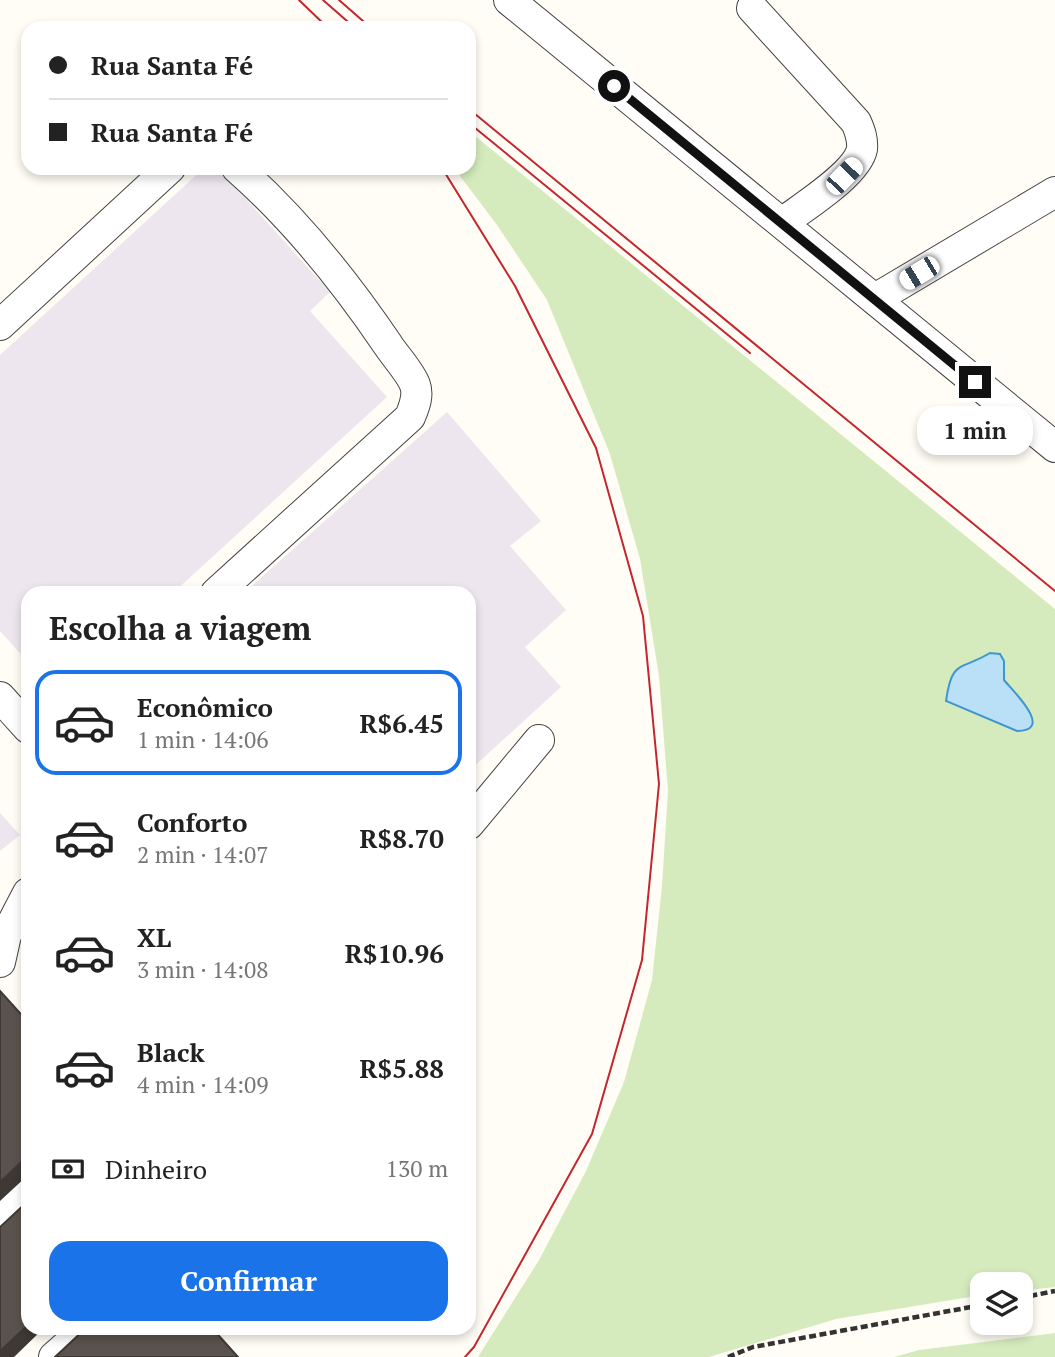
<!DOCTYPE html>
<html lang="pt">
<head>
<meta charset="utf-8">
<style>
  :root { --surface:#fff; --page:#f2f2f2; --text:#222; --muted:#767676; --line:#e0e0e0; --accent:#1a73e8 }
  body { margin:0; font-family:"PT Serif",serif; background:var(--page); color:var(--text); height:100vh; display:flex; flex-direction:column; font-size:26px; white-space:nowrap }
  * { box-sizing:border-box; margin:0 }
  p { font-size:23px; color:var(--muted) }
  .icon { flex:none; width:38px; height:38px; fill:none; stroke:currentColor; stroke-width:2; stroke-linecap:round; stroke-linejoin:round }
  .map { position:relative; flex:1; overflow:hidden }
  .details { position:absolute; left:21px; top:586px; width:455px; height:749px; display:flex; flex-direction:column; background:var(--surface); border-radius:21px; box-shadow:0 4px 10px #0003 }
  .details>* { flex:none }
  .guide { position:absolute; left:21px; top:21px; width:455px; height:154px; border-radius:21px; box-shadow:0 4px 10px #0003; display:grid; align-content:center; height:154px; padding:0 28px; background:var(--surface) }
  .controls { position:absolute; left:970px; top:1272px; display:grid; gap:14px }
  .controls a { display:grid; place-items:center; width:63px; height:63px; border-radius:14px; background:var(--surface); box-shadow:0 4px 10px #0003; font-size:35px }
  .end { position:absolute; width:32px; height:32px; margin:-16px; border:9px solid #111; background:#fff; box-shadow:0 0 0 4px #fff }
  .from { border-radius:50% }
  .bubble { position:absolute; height:49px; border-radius:21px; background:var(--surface); box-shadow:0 4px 10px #0003; font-size:23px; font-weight:700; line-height:49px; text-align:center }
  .car { position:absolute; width:21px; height:42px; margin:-21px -10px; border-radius:9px; box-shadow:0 0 5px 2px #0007; background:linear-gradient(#fff 24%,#345 0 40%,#fff 0 76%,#345 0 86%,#fff 0) }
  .guide b { display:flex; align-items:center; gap:24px; height:66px; font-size:26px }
  .guide b+b { border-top:2px solid var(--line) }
  .guide i { width:18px; height:18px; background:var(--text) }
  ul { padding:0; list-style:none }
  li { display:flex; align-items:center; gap:21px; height:105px; margin:0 14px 10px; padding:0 14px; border:4px solid transparent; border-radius:21px }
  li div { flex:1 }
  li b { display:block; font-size:26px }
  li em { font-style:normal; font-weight:700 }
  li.on { border-color:var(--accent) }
  li>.icon { width:63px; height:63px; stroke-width:1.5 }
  h2 { padding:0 28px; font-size:32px; line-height:84px }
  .pay { display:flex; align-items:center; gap:18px; height:77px; padding:0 28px; font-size:26px }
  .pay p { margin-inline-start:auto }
  .cta { display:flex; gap:14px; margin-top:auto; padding:14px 28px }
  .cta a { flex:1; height:80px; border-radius:21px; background:var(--accent); color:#fff; font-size:28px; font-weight:700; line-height:80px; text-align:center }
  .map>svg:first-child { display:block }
</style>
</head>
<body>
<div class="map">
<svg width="1055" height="1357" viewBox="0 0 1055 1357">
  <rect width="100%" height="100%" fill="#fffdf5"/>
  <path fill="#eee6ef" d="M204,168H218L330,292L310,311L387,397L173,593H28V662L0,631V355Z
    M447,412L541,521L510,546L566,610L525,647L561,687L469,771V593H244Z
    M0,813L20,835L0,851Z"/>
  <path fill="#d5ebbd" d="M469,131L1055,609V1287L1020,1291V1284H982V1295L836,1319L709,1357H478L539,1260L586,1171L624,1082L652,980L662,886L668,791L659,676L640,559L610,454L547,300L497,225L454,168H469Z
    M1055,1333V1357H894L919,1350Z"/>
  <path fill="#b9e0f7" stroke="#3f96cf" stroke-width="2" d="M990,653L1000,654L1004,661V680C1013,691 1055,731 1017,731L946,701C952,659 960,671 990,653Z"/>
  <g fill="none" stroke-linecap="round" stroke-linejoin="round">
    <g stroke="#444" stroke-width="32">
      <path id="minor" d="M509,0L1055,447
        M752,8L856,122C860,131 863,139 862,149C857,174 803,207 782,223
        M875,299L1055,192
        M0,325L170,168
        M216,593L410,417C414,407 419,396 415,385C411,373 395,356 388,345C344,280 296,220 237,168
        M0,697L28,728
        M469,824L539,740
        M0,962L6,935L28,893
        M0,1217L28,1192
        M54,1357L87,1328"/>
    </g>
    <path stroke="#333" stroke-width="4.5" stroke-dasharray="7 3.5" stroke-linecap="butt" d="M1020,1298L1055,1291
      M728,1357L753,1347L982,1305"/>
    <use href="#minor" stroke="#fff" stroke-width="30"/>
    <path stroke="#c4262e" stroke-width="2" d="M299,0L328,28
      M323,0L355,28
      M339,0L371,28
      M469,109L1055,591
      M469,123L750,353
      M442,168L515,286L596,448L643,616L659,784L642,960L592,1134L474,1347L465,1357"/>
  </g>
  <path fill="#3f3936" d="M28,1156V1175L0,1201V1182Z
    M28,1325V1328H44L14,1357H0V1351Z"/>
  <path fill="#5a524d" stroke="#3f3936" stroke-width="2" d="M0,991L28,1022V1156L0,1182Z
    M28,1201V1325L0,1351V1227Z
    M86,1328H212L238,1357H55Z"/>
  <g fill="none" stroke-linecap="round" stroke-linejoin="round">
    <path stroke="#111" stroke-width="9" d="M614,86L975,382"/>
  </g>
</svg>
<div class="controls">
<a><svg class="icon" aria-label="layers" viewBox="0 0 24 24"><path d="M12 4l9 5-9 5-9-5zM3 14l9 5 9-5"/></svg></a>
</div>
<i class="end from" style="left:614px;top:86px"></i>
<i class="end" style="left:975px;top:382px"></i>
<div class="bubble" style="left:917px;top:406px;width:116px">1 min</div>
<i class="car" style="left:844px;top:176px;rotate:44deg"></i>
<i class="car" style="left:919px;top:273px;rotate:239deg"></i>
<div class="guide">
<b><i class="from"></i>Rua Santa Fé</b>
<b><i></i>Rua Santa Fé</b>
</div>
<section class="details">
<h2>Escolha a viagem</h2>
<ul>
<li class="on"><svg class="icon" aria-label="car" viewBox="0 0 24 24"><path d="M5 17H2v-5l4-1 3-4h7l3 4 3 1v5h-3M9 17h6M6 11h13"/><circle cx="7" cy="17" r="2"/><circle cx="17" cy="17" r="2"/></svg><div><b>Econômico</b><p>1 min · 14:06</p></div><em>R$6.45</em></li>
<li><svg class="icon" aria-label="car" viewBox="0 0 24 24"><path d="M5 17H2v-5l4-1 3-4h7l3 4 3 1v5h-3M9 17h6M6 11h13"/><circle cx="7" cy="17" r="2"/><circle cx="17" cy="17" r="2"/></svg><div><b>Conforto</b><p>2 min · 14:07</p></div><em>R$8.70</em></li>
<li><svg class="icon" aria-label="car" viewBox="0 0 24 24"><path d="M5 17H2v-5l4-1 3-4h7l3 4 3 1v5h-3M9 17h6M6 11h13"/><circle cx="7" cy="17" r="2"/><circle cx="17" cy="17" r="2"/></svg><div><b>XL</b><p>3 min · 14:08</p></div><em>R$10.96</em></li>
<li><svg class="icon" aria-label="car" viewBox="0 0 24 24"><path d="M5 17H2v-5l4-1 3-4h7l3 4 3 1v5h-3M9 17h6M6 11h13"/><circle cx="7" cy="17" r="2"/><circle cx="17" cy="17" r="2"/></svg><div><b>Black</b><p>4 min · 14:09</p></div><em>R$5.88</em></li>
</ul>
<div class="pay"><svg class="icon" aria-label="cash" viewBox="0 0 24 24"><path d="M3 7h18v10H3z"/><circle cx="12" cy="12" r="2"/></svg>Dinheiro<p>130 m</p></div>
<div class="cta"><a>Confirmar</a></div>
</section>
</div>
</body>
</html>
